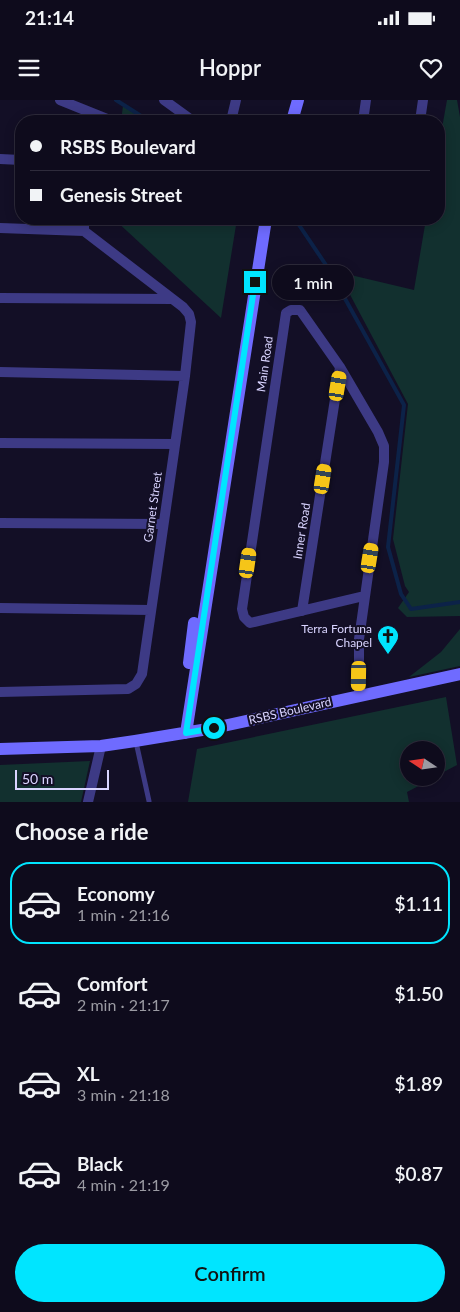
<!DOCTYPE html>
<html lang="en">
<head>
<meta charset="utf-8">
<style>
  :root { --surface:#0e0b1c; --page:#171425; --text:#f1f3f6; --muted:#9b9ba3; --line:#2e2b3b; --accent:#00e5ff }
  body { margin:0; font-family:Lato,sans-serif; background:var(--page); color:var(--text); height:100vh; display:flex; flex-direction:column; font-size:19px; white-space:nowrap }
  * { box-sizing:border-box; margin:0 }
  p { font-size:16px; color:var(--muted) }
  .icon { flex:none; width:28px; height:28px; fill:none; stroke:currentColor; stroke-width:2; stroke-linecap:round; stroke-linejoin:round }
  .map { position:relative; height:702px; overflow:hidden }
  .panel { display:flex; flex-direction:column; background:var(--surface); flex:1 }
  .panel>* { flex:none }
  .banner { position:absolute; left:15px; top:15px; width:430px; height:110px; border-radius:20px; box-shadow:0 2px 12px #0003,0 0 0 1px var(--line); display:grid; align-content:center; height:110px; padding:0 15px; background:var(--surface) }
  .needle { width:32px; rotate:283deg }
  .buttons { position:absolute; left:400px; top:641px; display:grid; gap:10px }
  .buttons a { display:grid; place-items:center; width:45px; height:45px; border-radius:50%; background:var(--surface); box-shadow:0 2px 12px #0003,0 0 0 1px var(--line); font-size:25px }
  .scale { position:absolute; left:15px; bottom:12px; width:94px; box-sizing:border-box; padding-left:5px; border:2px solid #d9d4ff; border-top:0; font-size:14px; line-height:18px; white-space:nowrap; color:#d9d4ff; -webkit-text-stroke:4px #130f26; paint-order:stroke }
  .end { position:absolute; width:22px; height:22px; margin:-11px; border:6px solid #00e5ff; background:#111; box-shadow:0 0 0 2px #111 }
  .from { border-radius:50% }
  .bubble { position:absolute; height:35px; border-radius:18px; background:var(--surface); box-shadow:0 2px 12px #0003,0 0 0 1px var(--line); font-size:16px; font-weight:600; line-height:35px; text-align:center }
  .car { position:absolute; width:15px; height:30px; margin:-15px -8px; border-radius:6px; box-shadow:0 0 4px 1px #0007; background:linear-gradient(#f5c518 24%,#345 0 40%,#f5c518 0 76%,#345 0 86%,#f5c518 0) }
  .banner b { display:flex; align-items:center; gap:18px; height:48px; font-size:19px }
  .banner b+b { border-top:1px solid var(--line) }
  .banner i { width:12px; height:12px; background:var(--text) }
  ul { padding:0; list-style:none }
  li { display:flex; align-items:center; gap:15px; height:82px; margin:0 10px 8px; padding:0 5px; border:2px solid transparent; border-radius:20px }
  li div { flex:1 }
  li b { display:block; font-size:19px }
  li em { font-style:normal; font-weight:600 }
  li.current { border-color:var(--accent) }
  li>.icon { width:45px; height:45px; stroke-width:1.5 }
  h2 { padding:0 15px; font-size:22px; line-height:60px }
  .primary-button { display:flex; gap:10px; margin-top:auto; padding:10px 15px }
  .primary-button a { flex:1; height:58px; border-radius:30px; background:var(--accent); color:#111; font-size:20px; font-weight:600; line-height:58px; text-align:center }
  .status { display:flex; justify-content:space-between; align-items:center; height:35px; padding:0 25px; background:var(--surface); direction:ltr }
  .status svg { height:14px; fill:currentColor }
  header { display:flex; justify-content:space-between; align-items:center; height:65px; padding:0 15px; background:var(--surface); font-size:22px; font-weight:600 }
  .map>svg:first-child { display:block }
</style>
</head>
<body>
<div class="status"><b>21:14</b><svg viewBox="0 0 49 12"><path d="M0 12V9h3v3zM5 12V6h3v6zM10 12V3h3v9zM15 12V0h3v12zM26 1h20v11H26zM47 4h2v5h-2z"/></svg></div>
<header><svg class="icon" aria-label="menu" viewBox="0 0 24 24"><path d="M4 6h16M4 12h16M4 18h16"/></svg>Hoppr<svg class="icon" aria-label="heart" viewBox="0 0 24 24"><path d="M12 20l-8-8c-3-5 5-10 8-4 3-6 11-1 8 4z"/></svg></header>
<div class="map">
<svg width="460" height="702" viewBox="0 0 460 702">
  <rect width="100%" height="100%" fill="#130f26"/>
  <path fill="#12302f" d="M447,0H457L460,17V516L407,517L398,508L409,492L405,486L393,439L408,304L338,172L414,190L426,119H439V45Z
    M123,6L146,21H121Z
    M114,119H237L221,218Z
    M460,529V566L409,577L441,552Z
    M446,597L457,665L436,676V650H409V678H434L407,692L409,702H188L197,649Z
    M90,661L81,702H0V665Z"/>
  <g fill="none" stroke-linecap="round" stroke-linejoin="round">
    <path stroke="#0c2248" stroke-width="4" d="M116,0L149,21
      M295,119L328,168L404,305L388,447L401,494L411,509L460,502"/>
    <path stroke="#3d3a85" stroke-width="5" d="M136,642L149,701"/>
    <path stroke="#3d3a85" stroke-width="10" d="M60,0L112,21
      M164,0L193,21
      M231,21L236,0
      M363,21L366,0
      M420,21L423,0
      M0,59L21,60
      M0,128L84,131
      M0,198L172,199
      M0,272L185,276
      M0,343L175,344
      M0,423L163,424
      M0,508L151,510
      M302,511L340,267
      M0,592L128,589L136,584L142,574L185,276L191,222L189,214L183,207L84,131V119
      M359,595V539L384,362V346L378,332L340,267L300,210H291L286,213L242,509L244,517L250,523L364,496
      M88,702L101,646"/>
    <path stroke="#6f6bff" stroke-width="12" d="M292,21L298,0
      M189,563L194,523
      M186,633L266,119
      M0,649L101,646L135,641L214,628L460,574"/>
  </g>
  <g fill="none" stroke-linecap="round" stroke-linejoin="round">
    <path stroke="#00e5ff" stroke-width="6" d="M214,628L186,633L255,182"/>
  </g>
  <defs>
    <g id="church-pin" transform="scale(1.125)"><path d="M0 17L-7.5 6A9.5 9.5 0 1 1 7.5 6Z" fill="#00e5ff" stroke="#130f26"/><path d="M-1.2-6h2.4v3.5h3.3v2.4h-3.3V6h-2.4V-.1h-3.3v-2.4h3.3Z" fill="#111"/></g>
  </defs>
  <g fill-rule="evenodd">
    <use href="#church-pin" x="388" y="536"/>
  </g>
  <g text-anchor="middle" stroke-width="4" stroke-linejoin="round" paint-order="stroke">
    <g font-size="12" fill="#d9d4ff" stroke="#130f26">
      <text transform="translate(265 264) rotate(-82)" y="4">Main Road</text>
      <text transform="translate(153 407) rotate(-82)" y="4">Garnet Street</text>
      <text transform="translate(302 431) rotate(-81)" y="4">Inner Road</text>
      <text transform="translate(290 611) rotate(-13)" y="4">RSBS Boulevard</text>
    </g>
    <g font-size="12" fill="#d9d4ff" stroke="#130f26" text-anchor="end">
      <text x="372" y="533">Terra Fortuna<tspan x="372" dy="14">Chapel</tspan></text>
    </g>
  </g>
</svg>
<div class="buttons">
<a><svg class="needle" viewBox="-14 -14 28 28"><path d="M0-13l5 13h-10z" fill="#e53935"/><path d="M0 13l5-13h-10z" fill="#9b9ba3"/></svg></a>
</div>
<div class="scale">50 m</div>
<i class="end from" style="left:214px;top:628px"></i>
<i class="end" style="left:255px;top:182px"></i>
<div class="bubble" style="left:272px;top:165px;width:82px">1 min</div>
<i class="car" style="left:338px;top:286px;rotate:9deg"></i>
<i class="car" style="left:323px;top:379px;rotate:9deg"></i>
<i class="car" style="left:370px;top:458px;rotate:9deg"></i>
<i class="car" style="left:248px;top:463px;rotate:8deg"></i>
<i class="car" style="left:359px;top:576px;rotate:181deg"></i>
<div class="banner">
<b><i class="from"></i>RSBS Boulevard</b>
<b><i></i>Genesis Street</b>
</div>
</div>
<section class="panel">
<h2>Choose a ride</h2>
<ul>
<li class="current"><svg class="icon" aria-label="car" viewBox="0 0 24 24"><path d="M5 17H2v-5l4-1 3-4h7l3 4 3 1v5h-3M9 17h6M6 11h13"/><circle cx="7" cy="17" r="2"/><circle cx="17" cy="17" r="2"/></svg><div><b>Economy</b><p>1 min · 21:16</p></div><em>$1.11</em></li>
<li><svg class="icon" aria-label="car" viewBox="0 0 24 24"><path d="M5 17H2v-5l4-1 3-4h7l3 4 3 1v5h-3M9 17h6M6 11h13"/><circle cx="7" cy="17" r="2"/><circle cx="17" cy="17" r="2"/></svg><div><b>Comfort</b><p>2 min · 21:17</p></div><em>$1.50</em></li>
<li><svg class="icon" aria-label="car" viewBox="0 0 24 24"><path d="M5 17H2v-5l4-1 3-4h7l3 4 3 1v5h-3M9 17h6M6 11h13"/><circle cx="7" cy="17" r="2"/><circle cx="17" cy="17" r="2"/></svg><div><b>XL</b><p>3 min · 21:18</p></div><em>$1.89</em></li>
<li><svg class="icon" aria-label="car" viewBox="0 0 24 24"><path d="M5 17H2v-5l4-1 3-4h7l3 4 3 1v5h-3M9 17h6M6 11h13"/><circle cx="7" cy="17" r="2"/><circle cx="17" cy="17" r="2"/></svg><div><b>Black</b><p>4 min · 21:19</p></div><em>$0.87</em></li>
</ul>
<div class="primary-button"><a>Confirm</a></div>
</section>
</body>
</html>
